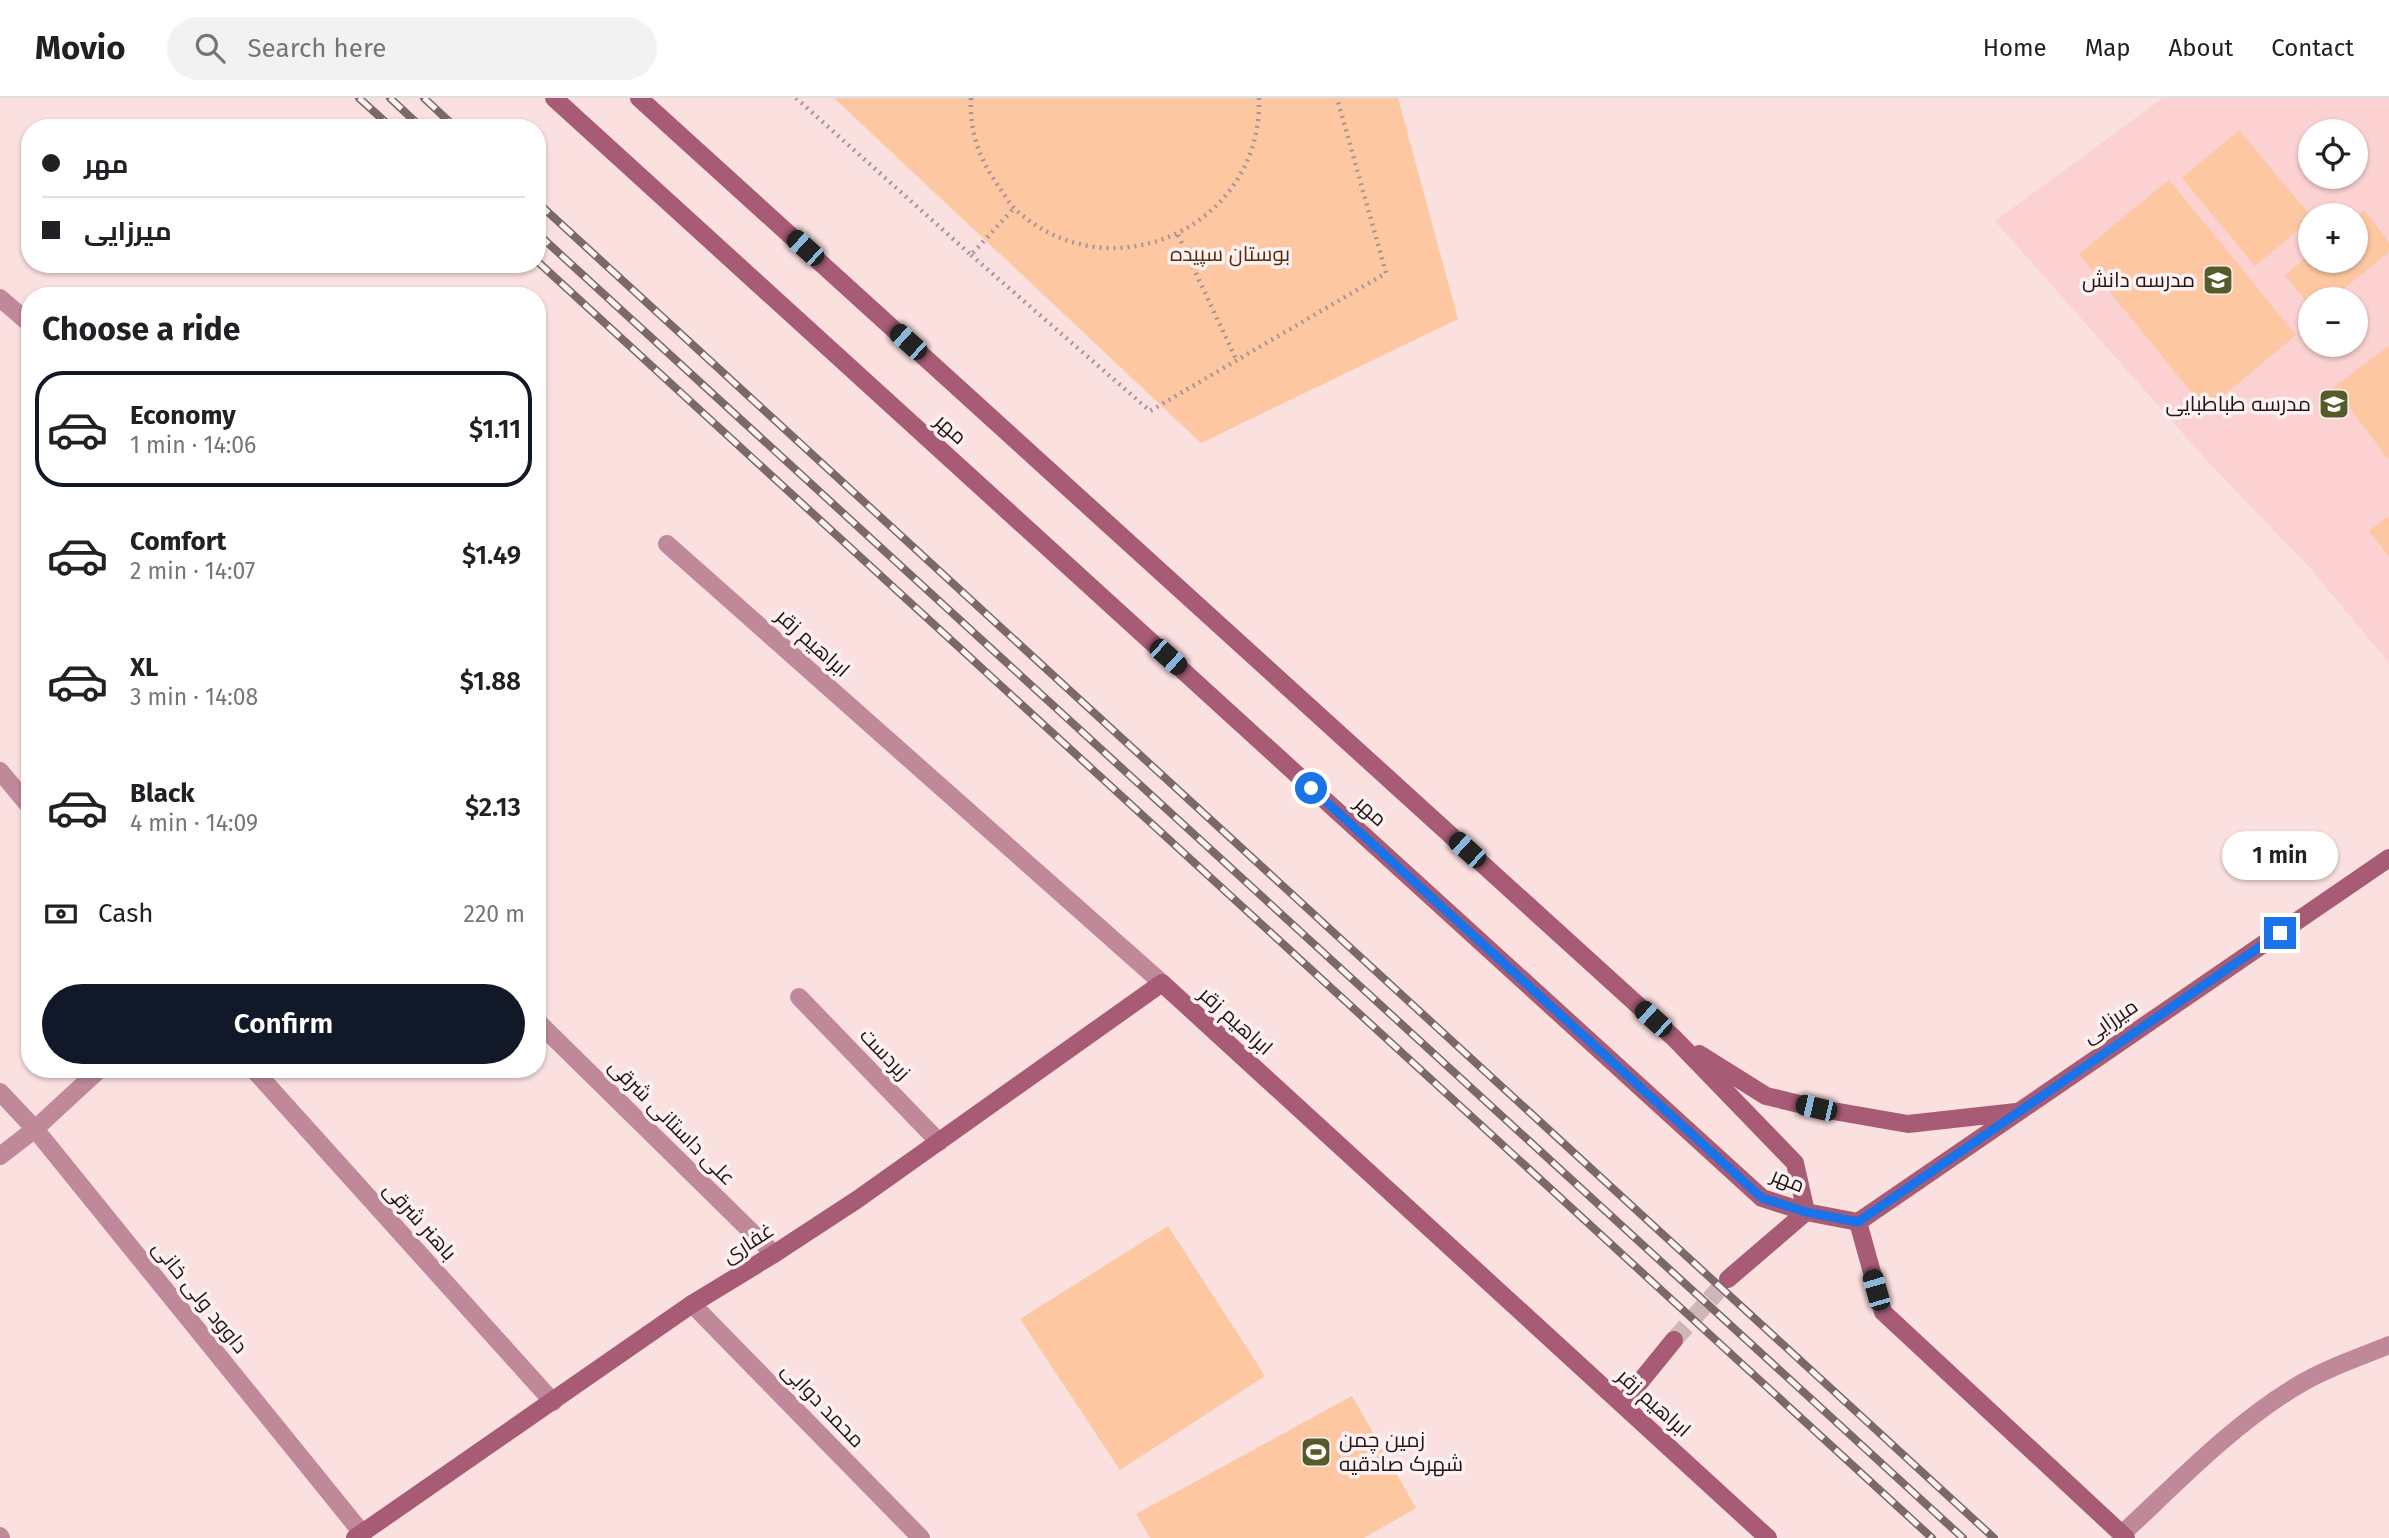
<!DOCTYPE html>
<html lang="en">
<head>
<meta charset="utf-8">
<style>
  :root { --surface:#fff; --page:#f2f2f2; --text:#202124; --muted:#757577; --line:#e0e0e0; --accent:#111827 }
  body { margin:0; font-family:"Fira Sans",Cairo,sans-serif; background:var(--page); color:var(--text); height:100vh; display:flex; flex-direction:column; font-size:26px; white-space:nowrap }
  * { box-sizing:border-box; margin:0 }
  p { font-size:23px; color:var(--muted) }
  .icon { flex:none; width:38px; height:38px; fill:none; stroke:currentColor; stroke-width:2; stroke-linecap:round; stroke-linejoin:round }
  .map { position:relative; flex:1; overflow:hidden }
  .panel { position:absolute; left:21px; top:189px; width:525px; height:791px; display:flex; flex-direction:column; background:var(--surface); border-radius:28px; box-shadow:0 2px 5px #0004 }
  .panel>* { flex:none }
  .banner { position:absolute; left:21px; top:21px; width:525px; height:154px; border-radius:28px; box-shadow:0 2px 5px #0004; display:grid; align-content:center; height:154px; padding:0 21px; background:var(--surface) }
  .tools { position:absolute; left:2298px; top:21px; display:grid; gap:14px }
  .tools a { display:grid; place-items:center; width:70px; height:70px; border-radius:50%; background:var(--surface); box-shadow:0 2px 5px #0004; font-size:35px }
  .end { position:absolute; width:32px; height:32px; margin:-16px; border:9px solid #1a73e8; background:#fff; box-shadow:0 0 0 4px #fff }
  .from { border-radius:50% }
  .bubble { position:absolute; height:49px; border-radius:24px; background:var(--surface); box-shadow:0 2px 5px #0004; font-size:23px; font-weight:600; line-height:49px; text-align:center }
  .car { position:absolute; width:21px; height:42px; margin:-21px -10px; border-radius:9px; box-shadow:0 0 5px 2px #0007; background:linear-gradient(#222 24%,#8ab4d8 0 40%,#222 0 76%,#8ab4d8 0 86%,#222 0) }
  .banner b { display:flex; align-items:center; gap:24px; height:66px; font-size:26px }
  .banner b+b { border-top:2px solid var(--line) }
  .banner i { width:18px; height:18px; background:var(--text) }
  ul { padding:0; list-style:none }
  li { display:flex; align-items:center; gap:21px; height:116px; margin:0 14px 10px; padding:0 7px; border:4px solid transparent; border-radius:28px }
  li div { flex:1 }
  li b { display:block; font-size:26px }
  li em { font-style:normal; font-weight:600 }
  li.on { border-color:var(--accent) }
  li>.icon { width:63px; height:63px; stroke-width:1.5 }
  h2 { padding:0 21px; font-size:32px; line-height:84px }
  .pay { display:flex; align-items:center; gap:18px; height:77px; padding:0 21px; font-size:26px }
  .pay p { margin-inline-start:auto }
  .cta { display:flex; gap:14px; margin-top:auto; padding:14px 21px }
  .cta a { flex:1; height:80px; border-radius:42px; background:var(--accent); color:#fff; font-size:28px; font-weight:600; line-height:80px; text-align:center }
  header { display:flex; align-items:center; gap:42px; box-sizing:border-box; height:98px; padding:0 35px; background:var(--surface); border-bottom:2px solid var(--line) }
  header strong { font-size:33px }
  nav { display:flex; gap:38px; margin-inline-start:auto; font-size:24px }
  .search { width:490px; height:63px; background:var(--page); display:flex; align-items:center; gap:18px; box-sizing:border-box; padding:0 24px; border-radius:38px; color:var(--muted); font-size:26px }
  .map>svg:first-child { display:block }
</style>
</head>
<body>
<header>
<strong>Movio</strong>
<div class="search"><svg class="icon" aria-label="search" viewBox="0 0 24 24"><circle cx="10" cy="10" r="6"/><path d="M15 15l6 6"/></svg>Search here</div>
<nav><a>Home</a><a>Map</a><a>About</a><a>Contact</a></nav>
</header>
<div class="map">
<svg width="2389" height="1440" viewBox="0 0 2389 1440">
  <rect width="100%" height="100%" fill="#fbe0e0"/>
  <path fill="#fbd1d1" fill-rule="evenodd" d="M2163,0H2389V565L2310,470L2209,365L1995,123ZM2310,33H2356V79H2310ZM2310,117H2356V163H2310ZM2310,201H2356V247H2310Z"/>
  <path fill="#fdc7a1" d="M834,0H1398L1458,221L1201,345Z
    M2239,32L2310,117V122L2255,168L2182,80Z
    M2169,82L2296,237L2206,312L2079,156Z
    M2364,112L2389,144V154L2331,201H2310V208L2285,177L2310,156V163H2356V119Z
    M2389,248V362L2334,289Z
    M2389,418V459L2369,433Z
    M1168,1128L1265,1278L1120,1372L1020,1221Z
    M1352,1298L1416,1410L1364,1440H1150L1136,1416Z"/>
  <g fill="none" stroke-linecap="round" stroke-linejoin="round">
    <path stroke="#cfb7b7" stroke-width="18" stroke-dasharray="18 9" stroke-linecap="butt" d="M1674,1242L1728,1181"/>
    <path stroke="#aa9494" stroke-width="4.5" stroke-dasharray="2 5" stroke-linecap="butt" d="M796,0L971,157L1014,110
      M971,0C969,33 980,63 999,89C1004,96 1009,105 1015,111C1110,199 1263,128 1259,0
      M1178,137L1236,261
      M971,157L1150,313L1386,175L1337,0"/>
    <path stroke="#bf899a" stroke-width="18" d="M2122,1436C2177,1385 2231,1328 2295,1289C2324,1271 2358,1260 2389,1247"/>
    <path stroke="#bf899a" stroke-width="18" d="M0,200L30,226
      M667,446L1162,885
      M0,673L30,709
      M799,899L939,1044
      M537,923L774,1156
      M253,971L553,1304
      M0,994L35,1031L362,1435
      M0,1058L35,1031L100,971
      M692,1206L921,1440
      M0,1438L1,1440"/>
    <path stroke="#a75b75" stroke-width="18" d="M554,0L1762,1100L1806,1114L1858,1124
      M639,0L1674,940L1795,1065L1806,1114
      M1699,956L1766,998L1816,1010L1908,1026L2016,1014
      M1858,1124L2389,760
      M1858,1124L1883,1214L2126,1440
      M1728,1181L1806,1114
      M1622,1306L1674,1242
      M355,1440L692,1206L774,1156L858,1101L1162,885L1768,1440"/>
    <g stroke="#7b6969" stroke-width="8">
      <path id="rail" d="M359,0L392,30
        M390,0L422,30
        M424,0L456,30
        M537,104L1994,1440
        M537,135L1963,1440
        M537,163L1932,1440"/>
    </g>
    <use href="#rail" stroke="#fef1f1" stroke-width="5" stroke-dasharray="16" stroke-linecap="butt"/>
  </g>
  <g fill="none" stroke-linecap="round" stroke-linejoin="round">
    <path stroke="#1a73e8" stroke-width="9" d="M1311,690L1762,1100L1806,1114L1858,1124L2280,835"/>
  </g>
  <defs>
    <g id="school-square" transform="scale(1.575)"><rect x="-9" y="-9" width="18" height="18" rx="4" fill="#575b29" stroke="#fef1f1"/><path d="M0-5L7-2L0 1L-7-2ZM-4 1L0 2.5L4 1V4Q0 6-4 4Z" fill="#fff"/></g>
    <g id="stadium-square" transform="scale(1.575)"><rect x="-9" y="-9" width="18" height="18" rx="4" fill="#575b29" stroke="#fef1f1"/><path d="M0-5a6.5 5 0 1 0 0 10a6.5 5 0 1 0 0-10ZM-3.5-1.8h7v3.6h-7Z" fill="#fff"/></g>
  </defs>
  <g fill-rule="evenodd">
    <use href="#school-square" x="2218" y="182"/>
    <use href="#school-square" x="2334" y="306"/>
    <use href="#stadium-square" x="1316" y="1354"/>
  </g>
  <g text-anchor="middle" stroke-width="7" stroke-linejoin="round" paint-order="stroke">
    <g font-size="21" fill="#552d0b" stroke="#fef1f1">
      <text x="1230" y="163">بوستان سپیده</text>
    </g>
    <g font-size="21" fill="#211515" stroke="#fef1f1" text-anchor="end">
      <text x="2195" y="189">مدرسه دانش</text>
      <text x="2311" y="313">مدرسه طباطبایی</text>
      <text x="1339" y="1349" text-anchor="start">زمین چمن<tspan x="1339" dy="24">شهرک صادقیه</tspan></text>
    </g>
    <g font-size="21" fill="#211515" stroke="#fef1f1">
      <text transform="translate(951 331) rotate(42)" y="7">مهر</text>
      <text transform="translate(813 545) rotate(42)" y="7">ابراهیم زقر</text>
      <text transform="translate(1371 713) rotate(42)" y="7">مهر</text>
      <text transform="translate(1236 923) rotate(42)" y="7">ابراهیم زقر</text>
      <text transform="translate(2110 923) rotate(-34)" y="7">میرزایی</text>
      <text transform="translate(885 956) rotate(46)" y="7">زبردست</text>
      <text transform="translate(672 1024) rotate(45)" y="7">علی داستانی شرقی</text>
      <text transform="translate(1788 1082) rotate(22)" y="7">مهر</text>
      <text transform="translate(420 1123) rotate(48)" y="7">باهنر شرقی</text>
      <text transform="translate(748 1145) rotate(-32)" y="7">غفاری</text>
      <text transform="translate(200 1199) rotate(51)" y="7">داوود ولی خانی</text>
      <text transform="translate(1654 1305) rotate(42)" y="7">ابراهیم زقر</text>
      <text transform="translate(823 1307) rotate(46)" y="7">محمد دوابی</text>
    </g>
  </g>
</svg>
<div class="tools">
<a><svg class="icon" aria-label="locate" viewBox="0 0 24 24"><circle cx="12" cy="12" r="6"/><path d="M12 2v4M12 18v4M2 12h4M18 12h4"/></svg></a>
<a>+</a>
<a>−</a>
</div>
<i class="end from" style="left:1311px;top:690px"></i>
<i class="end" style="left:2280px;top:835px"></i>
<div class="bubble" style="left:2222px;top:733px;width:116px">1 min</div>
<i class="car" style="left:805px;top:150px;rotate:312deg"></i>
<i class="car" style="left:908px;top:244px;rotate:312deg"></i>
<i class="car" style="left:1168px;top:559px;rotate:132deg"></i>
<i class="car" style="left:1467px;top:752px;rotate:312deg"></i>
<i class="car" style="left:1653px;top:921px;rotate:312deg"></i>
<i class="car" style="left:1816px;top:1010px;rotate:283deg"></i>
<i class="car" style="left:1876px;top:1192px;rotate:344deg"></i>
<div class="banner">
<b><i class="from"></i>مهر</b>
<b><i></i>میرزایی</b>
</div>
<section class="panel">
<h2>Choose a ride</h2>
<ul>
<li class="on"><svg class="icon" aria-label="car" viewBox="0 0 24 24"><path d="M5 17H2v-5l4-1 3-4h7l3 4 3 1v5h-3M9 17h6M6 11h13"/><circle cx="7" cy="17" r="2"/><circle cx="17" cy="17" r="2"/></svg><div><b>Economy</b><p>1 min · 14:06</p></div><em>$1.11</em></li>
<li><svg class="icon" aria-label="car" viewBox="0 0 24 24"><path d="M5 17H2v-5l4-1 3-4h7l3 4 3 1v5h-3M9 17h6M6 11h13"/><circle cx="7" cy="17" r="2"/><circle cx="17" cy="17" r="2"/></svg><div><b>Comfort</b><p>2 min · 14:07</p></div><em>$1.49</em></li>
<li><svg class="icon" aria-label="car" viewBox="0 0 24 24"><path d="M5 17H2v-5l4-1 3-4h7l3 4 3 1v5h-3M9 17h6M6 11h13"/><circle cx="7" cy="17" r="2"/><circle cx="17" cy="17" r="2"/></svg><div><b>XL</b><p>3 min · 14:08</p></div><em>$1.88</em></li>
<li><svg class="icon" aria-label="car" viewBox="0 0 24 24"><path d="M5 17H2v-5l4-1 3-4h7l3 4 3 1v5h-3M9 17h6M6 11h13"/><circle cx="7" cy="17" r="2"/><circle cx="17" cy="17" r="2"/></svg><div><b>Black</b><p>4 min · 14:09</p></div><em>$2.13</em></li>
</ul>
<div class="pay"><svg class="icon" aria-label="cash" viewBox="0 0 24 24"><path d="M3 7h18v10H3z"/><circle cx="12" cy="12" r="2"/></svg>Cash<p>220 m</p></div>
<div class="cta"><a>Confirm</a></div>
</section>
</div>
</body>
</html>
